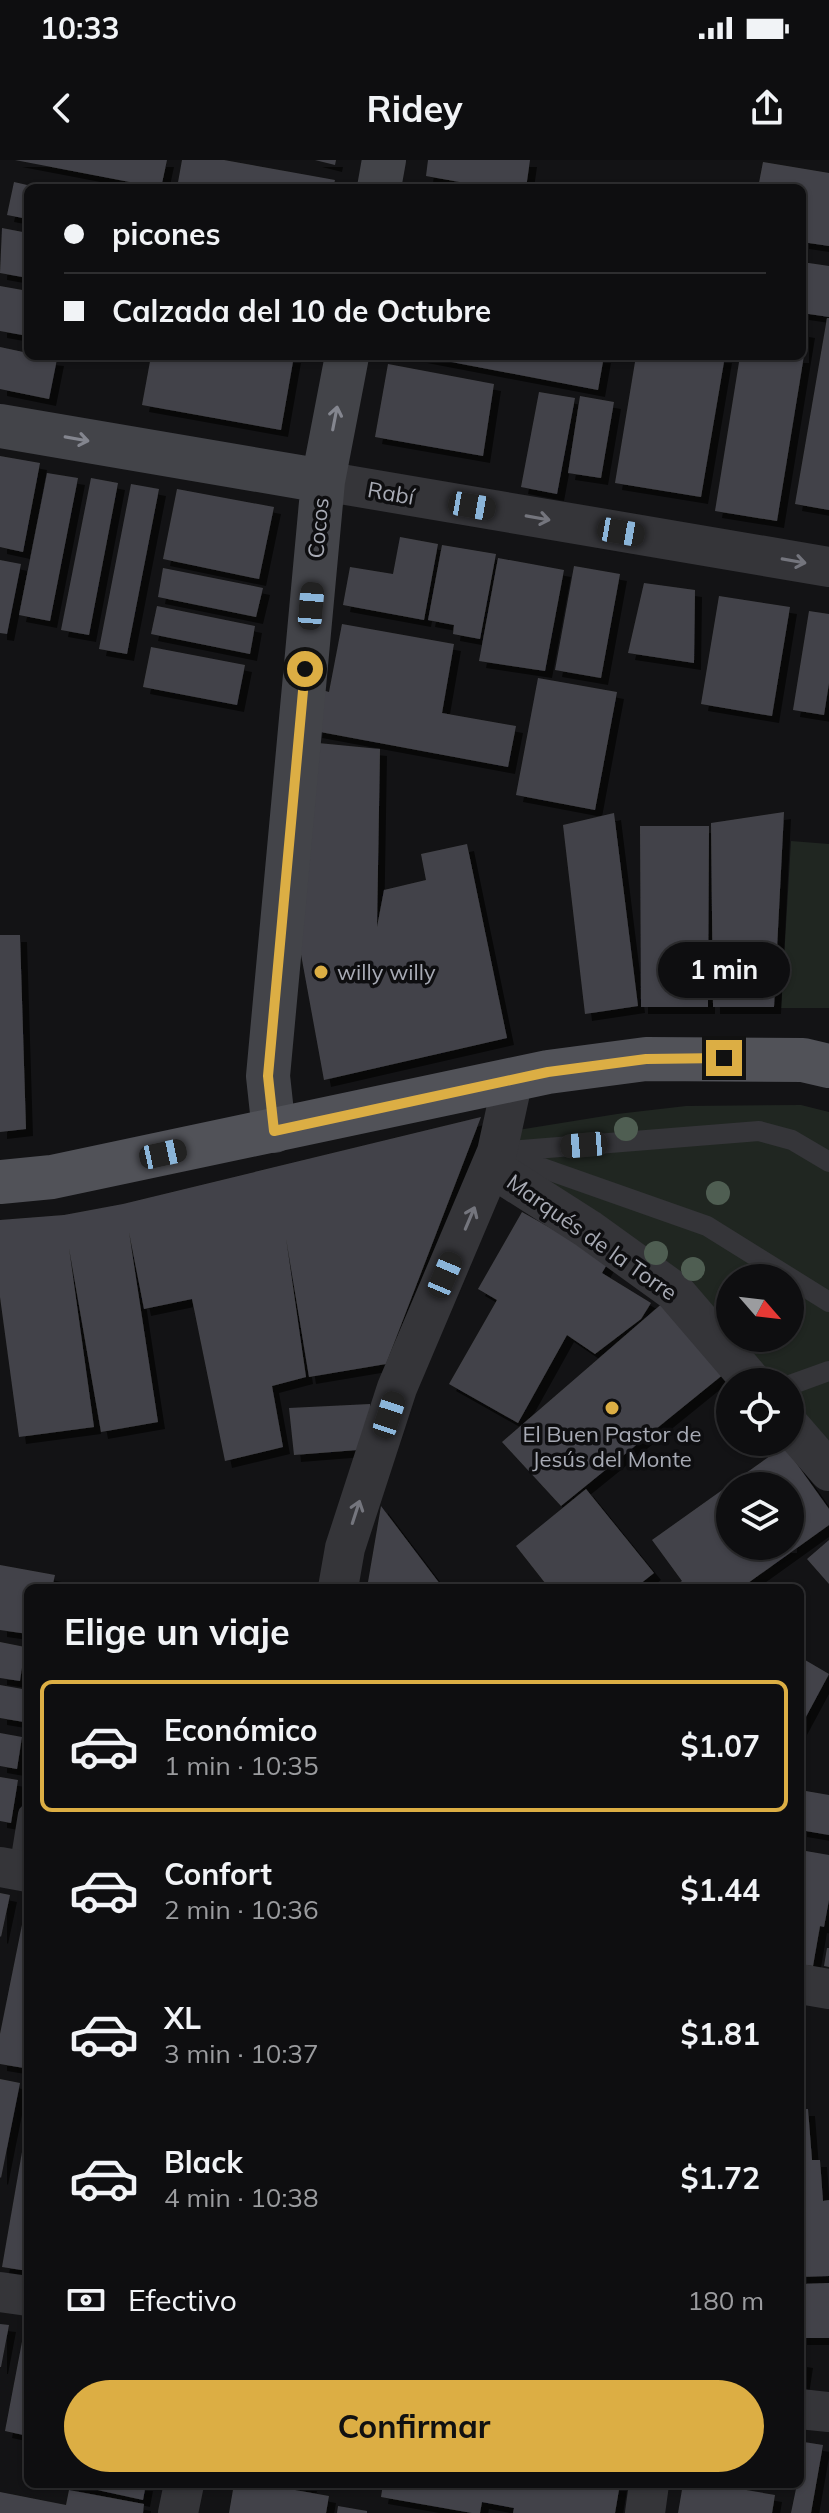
<!DOCTYPE html>
<html lang="es">
<head>
<meta charset="utf-8">
<style>
  :root { --surface:#0e0e10; --page:#1c1c1e; --text:#f1f3f6; --muted:#9b9c9f; --line:#2e2e30; --accent:#dcae44 }
  body { margin:0; font-family:Mulish,sans-serif; background:var(--page); color:var(--text); height:100vh; display:flex; flex-direction:column; font-size:30px; white-space:nowrap }
  * { box-sizing:border-box; margin:0 }
  p { font-size:26px; color:var(--muted) }
  .icon { flex:none; width:44px; height:44px; fill:none; stroke:currentColor; stroke-width:2; stroke-linecap:round; stroke-linejoin:round }
  .map { position:relative; flex:1; overflow:hidden }
  .panel { position:absolute; left:24px; top:1424px; width:780px; height:904px; display:flex; flex-direction:column; background:var(--surface); border-radius:12px; box-shadow:0 2px 6px #0004,0 0 0 2px var(--line) }
  .panel>* { flex:none }
  .top-card { position:absolute; left:24px; top:24px; width:782px; height:176px; border-radius:12px; box-shadow:0 2px 6px #0004,0 0 0 2px var(--line); display:grid; align-content:center; height:176px; padding:0 40px; background:var(--surface) }
  .needle { width:52px; rotate:118deg }
  .tools { position:absolute; left:716px; top:1104px; display:grid; gap:16px }
  .tools a { display:grid; place-items:center; width:88px; height:88px; border-radius:50%; background:var(--surface); box-shadow:0 2px 6px #0004,0 0 0 2px var(--line); font-size:40px }
  .end { position:absolute; width:36px; height:36px; margin:-18px; border:10px solid #dcae44; background:#111; box-shadow:0 0 0 4px #111 }
  .from { border-radius:50% }
  .bubble { position:absolute; height:56px; border-radius:28px; background:var(--surface); box-shadow:0 2px 6px #0004,0 0 0 2px var(--line); font-size:26px; font-weight:700; line-height:56px; text-align:center }
  .car { position:absolute; width:24px; height:48px; margin:-24px -12px; border-radius:10px; box-shadow:0 0 6px 2px #0007; background:linear-gradient(#222 24%,#8ab4d8 0 40%,#222 0 76%,#8ab4d8 0 86%,#222 0) }
  .top-card b { display:flex; align-items:center; gap:28px; height:76px; font-size:30px }
  .top-card b+b { border-top:2px solid var(--line) }
  .top-card i { width:20px; height:20px; background:var(--text) }
  ul { padding:0; list-style:none }
  li { display:flex; align-items:center; gap:24px; height:132px; margin:0 16px 12px; padding:0 24px; border:4px solid transparent; border-radius:12px }
  li div { flex:1 }
  li b { display:block; font-size:30px }
  li em { font-style:normal; font-weight:700 }
  li.active { border-color:var(--accent) }
  li>.icon { width:72px; height:72px; stroke-width:1.5 }
  h2 { padding:0 40px; font-size:36px; line-height:96px }
  .pay { display:flex; align-items:center; gap:20px; height:88px; padding:0 40px; font-size:30px }
  .pay p { margin-inline-start:auto }
  .button { display:flex; gap:16px; margin-top:auto; padding:16px 40px }
  .button a { flex:1; height:92px; border-radius:48px; background:var(--accent); color:#111; font-size:32px; font-weight:700; line-height:92px; text-align:center }
  .status { display:flex; justify-content:space-between; align-items:center; height:56px; padding:0 40px; background:var(--surface); direction:ltr }
  .status svg { height:22px; fill:currentColor }
  header { display:flex; justify-content:space-between; align-items:center; height:104px; padding:0 40px; background:var(--surface); font-size:36px; font-weight:700 }
  .map>svg:first-child { display:block }
</style>
</head>
<body>
<div class="status"><b>10:33</b><svg viewBox="0 0 49 12"><path d="M0 12V9h3v3zM5 12V6h3v6zM10 12V3h3v9zM15 12V0h3v12zM26 1h20v11H26zM47 4h2v5h-2z"/></svg></div>
<header><svg class="icon" aria-label="back" viewBox="0 0 24 24"><path d="M15 5l-7 7 7 7"/></svg>Ridey<svg class="icon" aria-label="share" viewBox="0 0 24 24"><path d="M12 15V3M7 8l5-5 5 5M5 13v7h14v-7"/></svg></header>
<div class="map">
<svg width="829" height="2353" viewBox="0 0 829 2353">
  <defs>
    <filter id="shadow"><feDropShadow dx="7" dy="7" stdDeviation="0" flood-color="#0009"/></filter>
  </defs>
  <rect width="100%" height="100%" fill="#131315"/>
  <path fill="#202621" fill-rule="evenodd" d="M791,681L829,684V848H781Z
    M801,945L829,952V1302L790,1255V1222H762L516,1007L518,970L617,954L686,946ZM730,1118H790V1178H730Z"/>
  <path fill="#434348" fill-rule="evenodd" filter="url(#shadow)" d="M15,0H167L161,28Z
    M182,0H224L335,20L333,28H177Z
    M315,0H336L335,5Z
    M428,0H530L526,28H493L426,16Z
    M763,2L829,13V86L802,82V28H758Z
    M14,22L36,27L28,28V59L7,55Z
    M2,68L28,73V118L0,113Z
    M802,102L829,106V157L802,153Z
    M0,126L28,131V176L0,171Z
    M827,158H829V350L795,344Z
    M802,170L808,171L777,361L715,351L740,196H802Z
    M0,187L28,193V196L57,199L49,239L0,229Z
    M151,196H294L281,270L142,245Z
    M420,196H604L598,230Z
    M636,196H725L701,337L615,323Z
    M388,204L494,224L483,296L375,277Z
    M539,232L575,238L557,334L521,327Z
    M580,236L614,242L601,318L568,313Z
    M0,296L40,303L23,392L0,387Z
    M47,313L78,318L50,461L19,455Z
    M91,318L118,323L89,475L61,470Z
    M131,324L159,329L127,494L99,489Z
    M177,329L274,347L259,419L163,399Z
    M400,377L438,384L424,460L343,445L350,407L393,414Z
    M442,385L496,394L480,479L453,474L454,465L428,460Z
    M498,398L564,410L545,511L479,501Z
    M0,400L21,404L7,474L0,473Z
    M574,406L620,414L601,518L555,510Z
    M163,408L263,428L256,457L158,437Z
    M644,423L695,430L694,503L628,493Z
    M719,436L790,447L772,556L701,544Z
    M157,446L255,466L250,494L151,474Z
    M809,451L829,454V523L824,555L793,550Z
    M342,464L454,484L442,553L516,566L508,607L315,571L322,530L329,532Z
    M151,487L245,505L237,545L143,527Z
    M538,518L617,532L595,650L516,635Z
    M318,583L380,589L377,767L384,730L426,720L421,694L467,684L507,878L324,920L298,778Z
    M784,652L774,847H713L711,663Z
    M614,653L638,846L585,854L563,665Z
    M640,666H709L708,847H641Z
    M0,775H20L26,969L0,972Z
    M481,957L386,1204L309,1217L286,1078L306,1217L272,1226L283,1287L225,1301L192,1139L144,1149L129,1072L158,1262L101,1272L69,1088L94,1267L19,1277L0,1137V1060L64,1055L123,1044Z
    M522,1052L609,1101L602,1113L651,1143L641,1159L595,1194L567,1175L518,1263L449,1224L497,1140L478,1129Z
    M665,1141L725,1213L561,1346L502,1282Z
    M370,1244V1289L294,1295L289,1248Z
    M784,1286L829,1349V1365L741,1428H672L682,1421L652,1380ZM730,1326H790V1386H730Z
    M586,1329L654,1413L635,1428H549L516,1386Z
    M381,1346L443,1428H367Z
    M829,1380V1424L807,1399Z
    M0,1405L55,1415L52,1428H28V1474L0,1470Z
    M0,1482L25,1487L20,1521L0,1518Z
    M800,1497L829,1514L800,1568Z
    M0,1525L28,1530L24,1562L0,1558Z
    M0,1573L22,1577L17,1609L0,1606Z
    M0,1617L18,1620L11,1663L0,1661Z
    M800,1630L829,1635V1675L800,1670Z
    M800,1690L829,1695V1740L824,1767L820,1766L813,1806L800,1804Z
    M0,1733L10,1735L1,1777L0,1776Z
    M27,1740L28,1886L24,1908L0,1904V1874Z
    M827,1788H829V1807L824,1806Z
    M0,1919L20,1923L1,2018L0,2017Z
    M800,1949H808L812,2000H820L823,2041L829,2040V2116L800,2117Z
    M26,1969H28V2111L2,2107Z
    M829,2123V2178H800V2124Z
    M0,2164L9,2165L1,2207H0Z
    M25,2166H28V2276L5,2271Z
    M800,2200L806,2201L802,2227H800Z
    M804,2282L823,2285L811,2353H791L797,2324H800Z
    M70,2324H146L143,2340Z
    M234,2324H261L329,2336L326,2353H229Z
    M289,2324H310L309,2329Z
    M383,2324H620L615,2353H513L514,2348L482,2342L480,2353H472L381,2337Z
    M683,2324H711L775,2335L772,2353H678Z
    M69,2330L144,2344L143,2353H0V2332L66,2345Z
    M338,2346L367,2351V2353H337Z"/>
  <g fill="none" stroke-linecap="round" stroke-linejoin="round">
    <path stroke="#353539" stroke-width="20" d="M829,1002L792,980L759,971L497,992L707,1066L829,1142
      M790,1225L829,1211
      M19,1710L28,1654"/>
    <path stroke="#353539" stroke-width="40" d="M323,321L829,407
      M491,1007L588,1069L674,1131L752,1222
      M790,1266L829,1311
      M338,1428L345,1388L397,1228L497,992L513,919
      M0,1707L28,1712
      M800,1824L829,1829
      M0,2132L28,2136
      M800,2249L829,2252
      M178,2353L184,2324
      M645,2353L649,2324"/>
    <path stroke="#434449" stroke-width="44" d="M379,28L384,0
      M0,266L323,321
      M274,971L268,916L323,321L347,196"/>
    <path stroke="#515258" stroke-width="44" d="M0,1022L52,1017L548,912L646,899L803,900L829,906"/>
  </g>
  <g fill="#4f5e52">
    <circle cx="626" cy="969" r="12"/>
    <circle cx="718" cy="1033" r="12"/>
    <circle cx="656" cy="1093" r="12"/>
    <circle cx="693" cy="1109" r="12"/>
  </g>
  <defs><path id="oneway-shaft" d="M-6 0H5M1.5-3L5.5 0L1.5 3" fill="none" stroke-width="1.6" stroke-linecap="round" stroke-linejoin="round" transform="scale(2)"/></defs>
  <g stroke="#84868f">
    <use href="#oneway-shaft" transform="translate(335 258) rotate(-79)"/>
    <use href="#oneway-shaft" transform="translate(77 279) rotate(10)"/>
  </g>
  <g stroke="#74757d">
    <use href="#oneway-shaft" transform="translate(538 358) rotate(10)"/>
    <use href="#oneway-shaft" transform="translate(794 401) rotate(10)"/>
    <use href="#oneway-shaft" transform="translate(470 1058) rotate(-67)"/>
    <use href="#oneway-shaft" transform="translate(356 1352) rotate(-72)"/>
  </g>
  <g fill="none" stroke-linecap="round" stroke-linejoin="round">
    <path stroke="#dcae44" stroke-width="10" d="M305,509L268,916L274,971L548,912L646,899L724,898"/>
  </g>
  <g fill="#dcae44" stroke="#0e0e10" stroke-width="3">
    <circle cx="321" cy="812" r="8"/>
    <circle cx="612" cy="1248" r="8"/>
  </g>
  <g text-anchor="middle" stroke-width="7" stroke-linejoin="round" paint-order="stroke">
    <g font-size="22" fill="#a7aab4" stroke="#0e0e10">
      <text transform="translate(391 333) rotate(10)" y="8">Rabí</text>
      <text transform="translate(318 368) rotate(-85)" y="8">Cocos</text>
      <text transform="translate(592 1077) rotate(35)" y="8">Marqués de la Torre</text>
    </g>
    <g font-size="22" fill="#a7aab4" stroke="#0e0e10" text-anchor="start">
      <text x="337" y="820">willy willy</text>
      <text x="612" y="1282" text-anchor="middle">El Buen Pastor de<tspan x="612" dy="25">Jesús del Monte</tspan></text>
    </g>
  </g>
</svg>
<div class="tools">
<a><svg class="needle" viewBox="-14 -14 28 28"><path d="M0-13l5 13h-10z" fill="#e53935"/><path d="M0 13l5-13h-10z" fill="#9b9c9f"/></svg></a>
<a><svg class="icon" aria-label="locate" viewBox="0 0 24 24"><circle cx="12" cy="12" r="6"/><path d="M12 2v4M12 18v4M2 12h4M18 12h4"/></svg></a>
<a><svg class="icon" aria-label="layers" viewBox="0 0 24 24"><path d="M12 4l9 5-9 5-9-5zM3 14l9 5 9-5"/></svg></a>
</div>
<i class="end from" style="left:305px;top:509px"></i>
<i class="end" style="left:724px;top:898px"></i>
<div class="bubble" style="left:658px;top:782px;width:132px">1 min</div>
<i class="car" style="left:472px;top:346px;rotate:100deg"></i>
<i class="car" style="left:621px;top:372px;rotate:100deg"></i>
<i class="car" style="left:311px;top:446px;rotate:5deg"></i>
<i class="car" style="left:584px;top:985px;rotate:265deg"></i>
<i class="car" style="left:163px;top:994px;rotate:78deg"></i>
<i class="car" style="left:445px;top:1115px;rotate:23deg"></i>
<i class="car" style="left:389px;top:1255px;rotate:18deg"></i>
<div class="top-card">
<b><i class="from"></i>picones</b>
<b><i></i>Calzada del 10 de Octubre</b>
</div>
<section class="panel">
<h2>Elige un viaje</h2>
<ul>
<li class="active"><svg class="icon" aria-label="car" viewBox="0 0 24 24"><path d="M5 17H2v-5l4-1 3-4h7l3 4 3 1v5h-3M9 17h6M6 11h13"/><circle cx="7" cy="17" r="2"/><circle cx="17" cy="17" r="2"/></svg><div><b>Económico</b><p>1 min · 10:35</p></div><em>$1.07</em></li>
<li><svg class="icon" aria-label="car" viewBox="0 0 24 24"><path d="M5 17H2v-5l4-1 3-4h7l3 4 3 1v5h-3M9 17h6M6 11h13"/><circle cx="7" cy="17" r="2"/><circle cx="17" cy="17" r="2"/></svg><div><b>Confort</b><p>2 min · 10:36</p></div><em>$1.44</em></li>
<li><svg class="icon" aria-label="car" viewBox="0 0 24 24"><path d="M5 17H2v-5l4-1 3-4h7l3 4 3 1v5h-3M9 17h6M6 11h13"/><circle cx="7" cy="17" r="2"/><circle cx="17" cy="17" r="2"/></svg><div><b>XL</b><p>3 min · 10:37</p></div><em>$1.81</em></li>
<li><svg class="icon" aria-label="car" viewBox="0 0 24 24"><path d="M5 17H2v-5l4-1 3-4h7l3 4 3 1v5h-3M9 17h6M6 11h13"/><circle cx="7" cy="17" r="2"/><circle cx="17" cy="17" r="2"/></svg><div><b>Black</b><p>4 min · 10:38</p></div><em>$1.72</em></li>
</ul>
<div class="pay"><svg class="icon" aria-label="cash" viewBox="0 0 24 24"><path d="M3 7h18v10H3z"/><circle cx="12" cy="12" r="2"/></svg>Efectivo<p>180 m</p></div>
<div class="button"><a>Confirmar</a></div>
</section>
</div>
</body>
</html>
